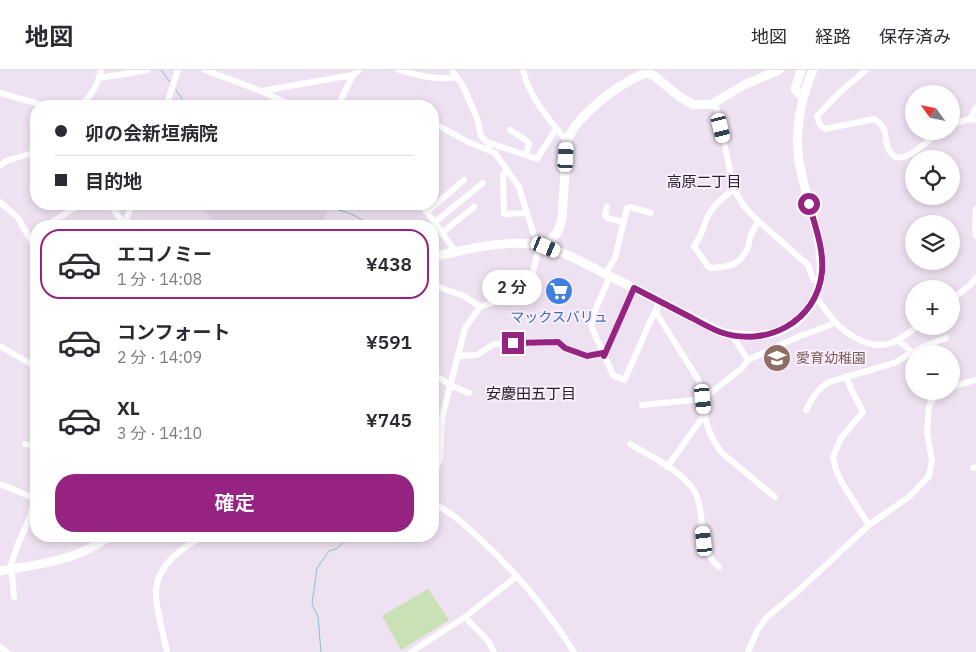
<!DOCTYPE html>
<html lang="ja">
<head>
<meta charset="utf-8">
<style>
  :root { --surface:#fff; --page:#f7f7f7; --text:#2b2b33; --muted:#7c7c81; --line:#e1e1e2; --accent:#952382 }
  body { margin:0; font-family:"IBM Plex Sans","Noto Sans JP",sans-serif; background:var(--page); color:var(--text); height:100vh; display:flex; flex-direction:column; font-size:19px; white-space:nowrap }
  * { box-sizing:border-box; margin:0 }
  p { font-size:16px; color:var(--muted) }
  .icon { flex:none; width:28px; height:28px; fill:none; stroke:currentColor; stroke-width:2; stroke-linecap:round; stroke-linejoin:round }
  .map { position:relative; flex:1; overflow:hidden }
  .panel { position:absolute; left:30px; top:150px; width:409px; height:322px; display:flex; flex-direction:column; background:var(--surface); border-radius:20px; box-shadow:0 2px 8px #0003 }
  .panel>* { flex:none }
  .top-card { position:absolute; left:30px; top:30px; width:409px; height:110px; border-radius:20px; box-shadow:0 2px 8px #0003; display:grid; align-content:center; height:110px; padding:0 25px; background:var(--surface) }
  .needle { width:32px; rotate:303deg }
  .tools { position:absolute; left:905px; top:15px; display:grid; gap:10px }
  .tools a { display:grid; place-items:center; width:55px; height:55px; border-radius:50%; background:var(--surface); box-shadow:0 2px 8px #0003; font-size:25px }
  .end { position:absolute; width:22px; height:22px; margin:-11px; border:6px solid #952382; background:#fff; box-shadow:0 0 0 2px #fff }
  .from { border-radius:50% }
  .bubble { position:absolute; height:35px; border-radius:18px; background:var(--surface); box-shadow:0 2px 8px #0003; font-size:16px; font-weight:600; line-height:35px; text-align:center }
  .car { position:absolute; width:15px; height:30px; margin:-15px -8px; border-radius:6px; box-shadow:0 0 4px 1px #0007; background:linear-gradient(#fff 24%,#345 0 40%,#fff 0 76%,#345 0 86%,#fff 0) }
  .top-card b { display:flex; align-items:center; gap:18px; height:48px; font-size:19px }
  .top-card b+b { border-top:1px solid var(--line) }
  .top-card i { width:12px; height:12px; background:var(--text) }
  ul { padding:9px 0 0; list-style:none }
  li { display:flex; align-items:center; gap:15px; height:70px; margin:0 10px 8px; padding:0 15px; border:2px solid transparent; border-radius:20px }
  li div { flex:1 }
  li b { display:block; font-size:19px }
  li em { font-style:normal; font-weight:600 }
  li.current { border-color:var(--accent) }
  li>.icon { width:45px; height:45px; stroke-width:1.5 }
  .action { display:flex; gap:10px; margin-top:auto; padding:10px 25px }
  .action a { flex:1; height:58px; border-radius:20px; background:var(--accent); color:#fff; font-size:20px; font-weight:600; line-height:58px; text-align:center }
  header { display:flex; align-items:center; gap:30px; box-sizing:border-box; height:70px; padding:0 25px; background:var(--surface); border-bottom:1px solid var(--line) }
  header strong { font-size:24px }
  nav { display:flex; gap:28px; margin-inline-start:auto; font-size:18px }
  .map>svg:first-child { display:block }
</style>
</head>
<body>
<header>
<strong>地図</strong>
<nav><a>地図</a><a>経路</a><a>保存済み</a></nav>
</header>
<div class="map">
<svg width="976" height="582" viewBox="0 0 976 582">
  <rect width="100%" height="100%" fill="#eee1f1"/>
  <path fill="#e5d4ea" d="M197,134H303L327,141L323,156H218Z"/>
  <path fill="#cae1b6" d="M428,519L449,550L401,580L382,546Z"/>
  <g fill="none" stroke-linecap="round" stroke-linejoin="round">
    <path stroke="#87c0cf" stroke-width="1" d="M161,0L170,12
      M176,20L187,36
      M310,134C331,139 354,140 369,156
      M321,582L318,547L312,534L317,498L329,481C338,479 343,476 345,466"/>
    <path stroke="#fff" stroke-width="6" d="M205,0L261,21L293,36
      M399,0C417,5 438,11 457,7
      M452,0L463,16L477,48L481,66L487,72L537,89L556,59
      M523,0C529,27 549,50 567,71
      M866,0L839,23L817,46L820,55L825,59L874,49C887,58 884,61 887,75C896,106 927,71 939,61
      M99,8L148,0
      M261,21L353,5L359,0
      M0,23L46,36
      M712,34L717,39L734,119L743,135L758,151L808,195L813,209L820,214
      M79,36C91,27 98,15 101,0
      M166,36L178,0
      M338,36L353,5
      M970,49L976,38
      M432,52L468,72L488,80L490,76
      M951,54L970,49L976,50
      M510,60L526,70L529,74L526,85
      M0,96L6,91L36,82
      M507,100L503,105L504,144L527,143
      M734,119C724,127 713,135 707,148C703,158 701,167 694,176L707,195L711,198L723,197L734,194L741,189L748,178L750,167L758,151
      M0,132L18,148L36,179
      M110,134L125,156
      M421,134L456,182
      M607,137L605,145L607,148L624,152
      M976,139L975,159L976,166
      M427,142L464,110
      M435,152L483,113
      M47,156L69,141L82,134
      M124,156L132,134
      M442,163L474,137
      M605,204L615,188L627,138L630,137L651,143
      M610,206L591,250L592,258L613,305L624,310L626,307L653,245L657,239
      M432,213L439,217L464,226L480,237
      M816,226C820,231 823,237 827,242C840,261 867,281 891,273C900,270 910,262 918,256
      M951,230L970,215L976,208
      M658,231L657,244L699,311C703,322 703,332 704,343C707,357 713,372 722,383L775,427
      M732,265L748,290
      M897,270L915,284
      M0,276L36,297
      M458,286L477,285L494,274L551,271C563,273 574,285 587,286C592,287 598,284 603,283
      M604,286L634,218
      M432,303L450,315L469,323
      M846,306L851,319L863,342L841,368L833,387L836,400L842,413L869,455
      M951,317L976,310
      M935,325L941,321
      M642,335L703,329L742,298L748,290L800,266L830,255L835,251
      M806,340C812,329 817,319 829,312L894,293L920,278L946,268
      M25,374L36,376
      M630,374C650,386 684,402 695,422C707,446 696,478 719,497
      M667,397L705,344
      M973,398L976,397
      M432,407L440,389L442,348L465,258L480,237L514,225L530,216L538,181L537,175L519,117L495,83L488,80
      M0,414L36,429
      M432,433C452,442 466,456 481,470C517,503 548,541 574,582
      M14,527L11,494L18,474L29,449L36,425
      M465,547L488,571L494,582
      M0,577L7,582
      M167,582C164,565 155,538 156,521C157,495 183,476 205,466
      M411,582L465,547L517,506
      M748,582L757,561L767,547L798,521L869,455L910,426L929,406L932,391L927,362L929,336L935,325L933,321"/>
    <path stroke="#fff" stroke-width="9" d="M801,0L795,19L799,24L803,26
      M546,177L558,161L562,149L567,71C576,46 622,10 648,3L654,6L680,27L694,35L712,34L744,15L779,0
      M432,187C469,179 508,168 545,176C553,178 562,183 570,186L721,262C747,268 774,269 797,251C849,207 802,136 798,82C796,54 802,26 813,0
      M0,501C34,495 82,490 108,466"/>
  </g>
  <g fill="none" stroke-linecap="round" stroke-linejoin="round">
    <path stroke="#952382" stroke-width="6" d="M513,273L558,272L565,278L587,286L603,283L604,286L634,218C653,228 673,238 692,248C701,253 710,258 720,262C766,278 817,252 822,202C824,179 815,156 809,134"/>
  </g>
  <defs>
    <g id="supermarket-disc" transform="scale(1.4375)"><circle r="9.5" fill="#3f7fe0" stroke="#fbefff"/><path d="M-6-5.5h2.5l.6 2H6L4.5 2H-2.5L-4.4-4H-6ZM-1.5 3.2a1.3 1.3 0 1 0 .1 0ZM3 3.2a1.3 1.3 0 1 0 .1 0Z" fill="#fff"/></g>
    <g id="school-disc" transform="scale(1.4375)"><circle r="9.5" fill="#8d6e63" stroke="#fbefff"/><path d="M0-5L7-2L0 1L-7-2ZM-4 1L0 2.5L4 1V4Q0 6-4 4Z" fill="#fff"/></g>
  </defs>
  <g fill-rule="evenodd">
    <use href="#supermarket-disc" x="559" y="221"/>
    <use href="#school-disc" x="777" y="288"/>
  </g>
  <g text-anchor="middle" stroke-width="4" stroke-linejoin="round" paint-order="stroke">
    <g font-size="14" fill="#366cbe" stroke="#fbefff">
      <text x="559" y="252">マックスバリュ</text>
    </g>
    <g font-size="14" fill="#785e54" stroke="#fbefff" text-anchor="start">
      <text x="796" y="293">愛育幼稚園</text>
    </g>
    <g font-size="15" fill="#252127" stroke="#fbefff">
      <text x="704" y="117">高原二丁目</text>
      <text x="531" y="329">安慶田五丁目</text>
    </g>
  </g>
</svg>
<div class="tools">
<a><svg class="needle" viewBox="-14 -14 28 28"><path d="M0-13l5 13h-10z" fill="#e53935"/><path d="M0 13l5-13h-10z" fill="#7c7c81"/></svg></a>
<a><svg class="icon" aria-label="locate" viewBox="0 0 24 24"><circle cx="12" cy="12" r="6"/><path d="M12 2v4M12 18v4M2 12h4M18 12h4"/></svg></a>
<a><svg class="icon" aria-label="layers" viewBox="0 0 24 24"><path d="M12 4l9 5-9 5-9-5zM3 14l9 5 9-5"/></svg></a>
<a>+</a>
<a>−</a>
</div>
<i class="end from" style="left:809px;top:134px"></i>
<i class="end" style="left:513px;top:273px"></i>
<div class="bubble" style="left:482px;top:200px;width:60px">2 分</div>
<i class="car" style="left:721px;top:58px;rotate:166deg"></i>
<i class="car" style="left:566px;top:87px;rotate:3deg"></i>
<i class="car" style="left:546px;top:177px;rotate:112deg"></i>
<i class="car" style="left:703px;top:329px;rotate:174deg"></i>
<i class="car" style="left:704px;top:471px;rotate:354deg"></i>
<div class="top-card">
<b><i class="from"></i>卯の会新垣病院</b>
<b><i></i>目的地</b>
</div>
<section class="panel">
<ul>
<li class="current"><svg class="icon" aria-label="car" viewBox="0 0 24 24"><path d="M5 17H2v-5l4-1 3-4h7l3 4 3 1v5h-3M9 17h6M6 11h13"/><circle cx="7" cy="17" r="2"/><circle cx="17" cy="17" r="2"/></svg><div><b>エコノミー</b><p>1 分 · 14:08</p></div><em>¥438</em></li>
<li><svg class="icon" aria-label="car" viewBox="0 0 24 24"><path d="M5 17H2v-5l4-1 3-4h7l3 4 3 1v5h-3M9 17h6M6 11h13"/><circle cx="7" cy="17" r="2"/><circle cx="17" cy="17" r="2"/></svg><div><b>コンフォート</b><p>2 分 · 14:09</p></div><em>¥591</em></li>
<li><svg class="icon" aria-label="car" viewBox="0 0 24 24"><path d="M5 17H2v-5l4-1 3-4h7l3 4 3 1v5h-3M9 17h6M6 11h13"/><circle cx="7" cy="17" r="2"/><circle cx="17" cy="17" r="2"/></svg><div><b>XL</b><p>3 分 · 14:10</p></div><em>¥745</em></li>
</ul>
<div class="action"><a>確定</a></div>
</section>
</div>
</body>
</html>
